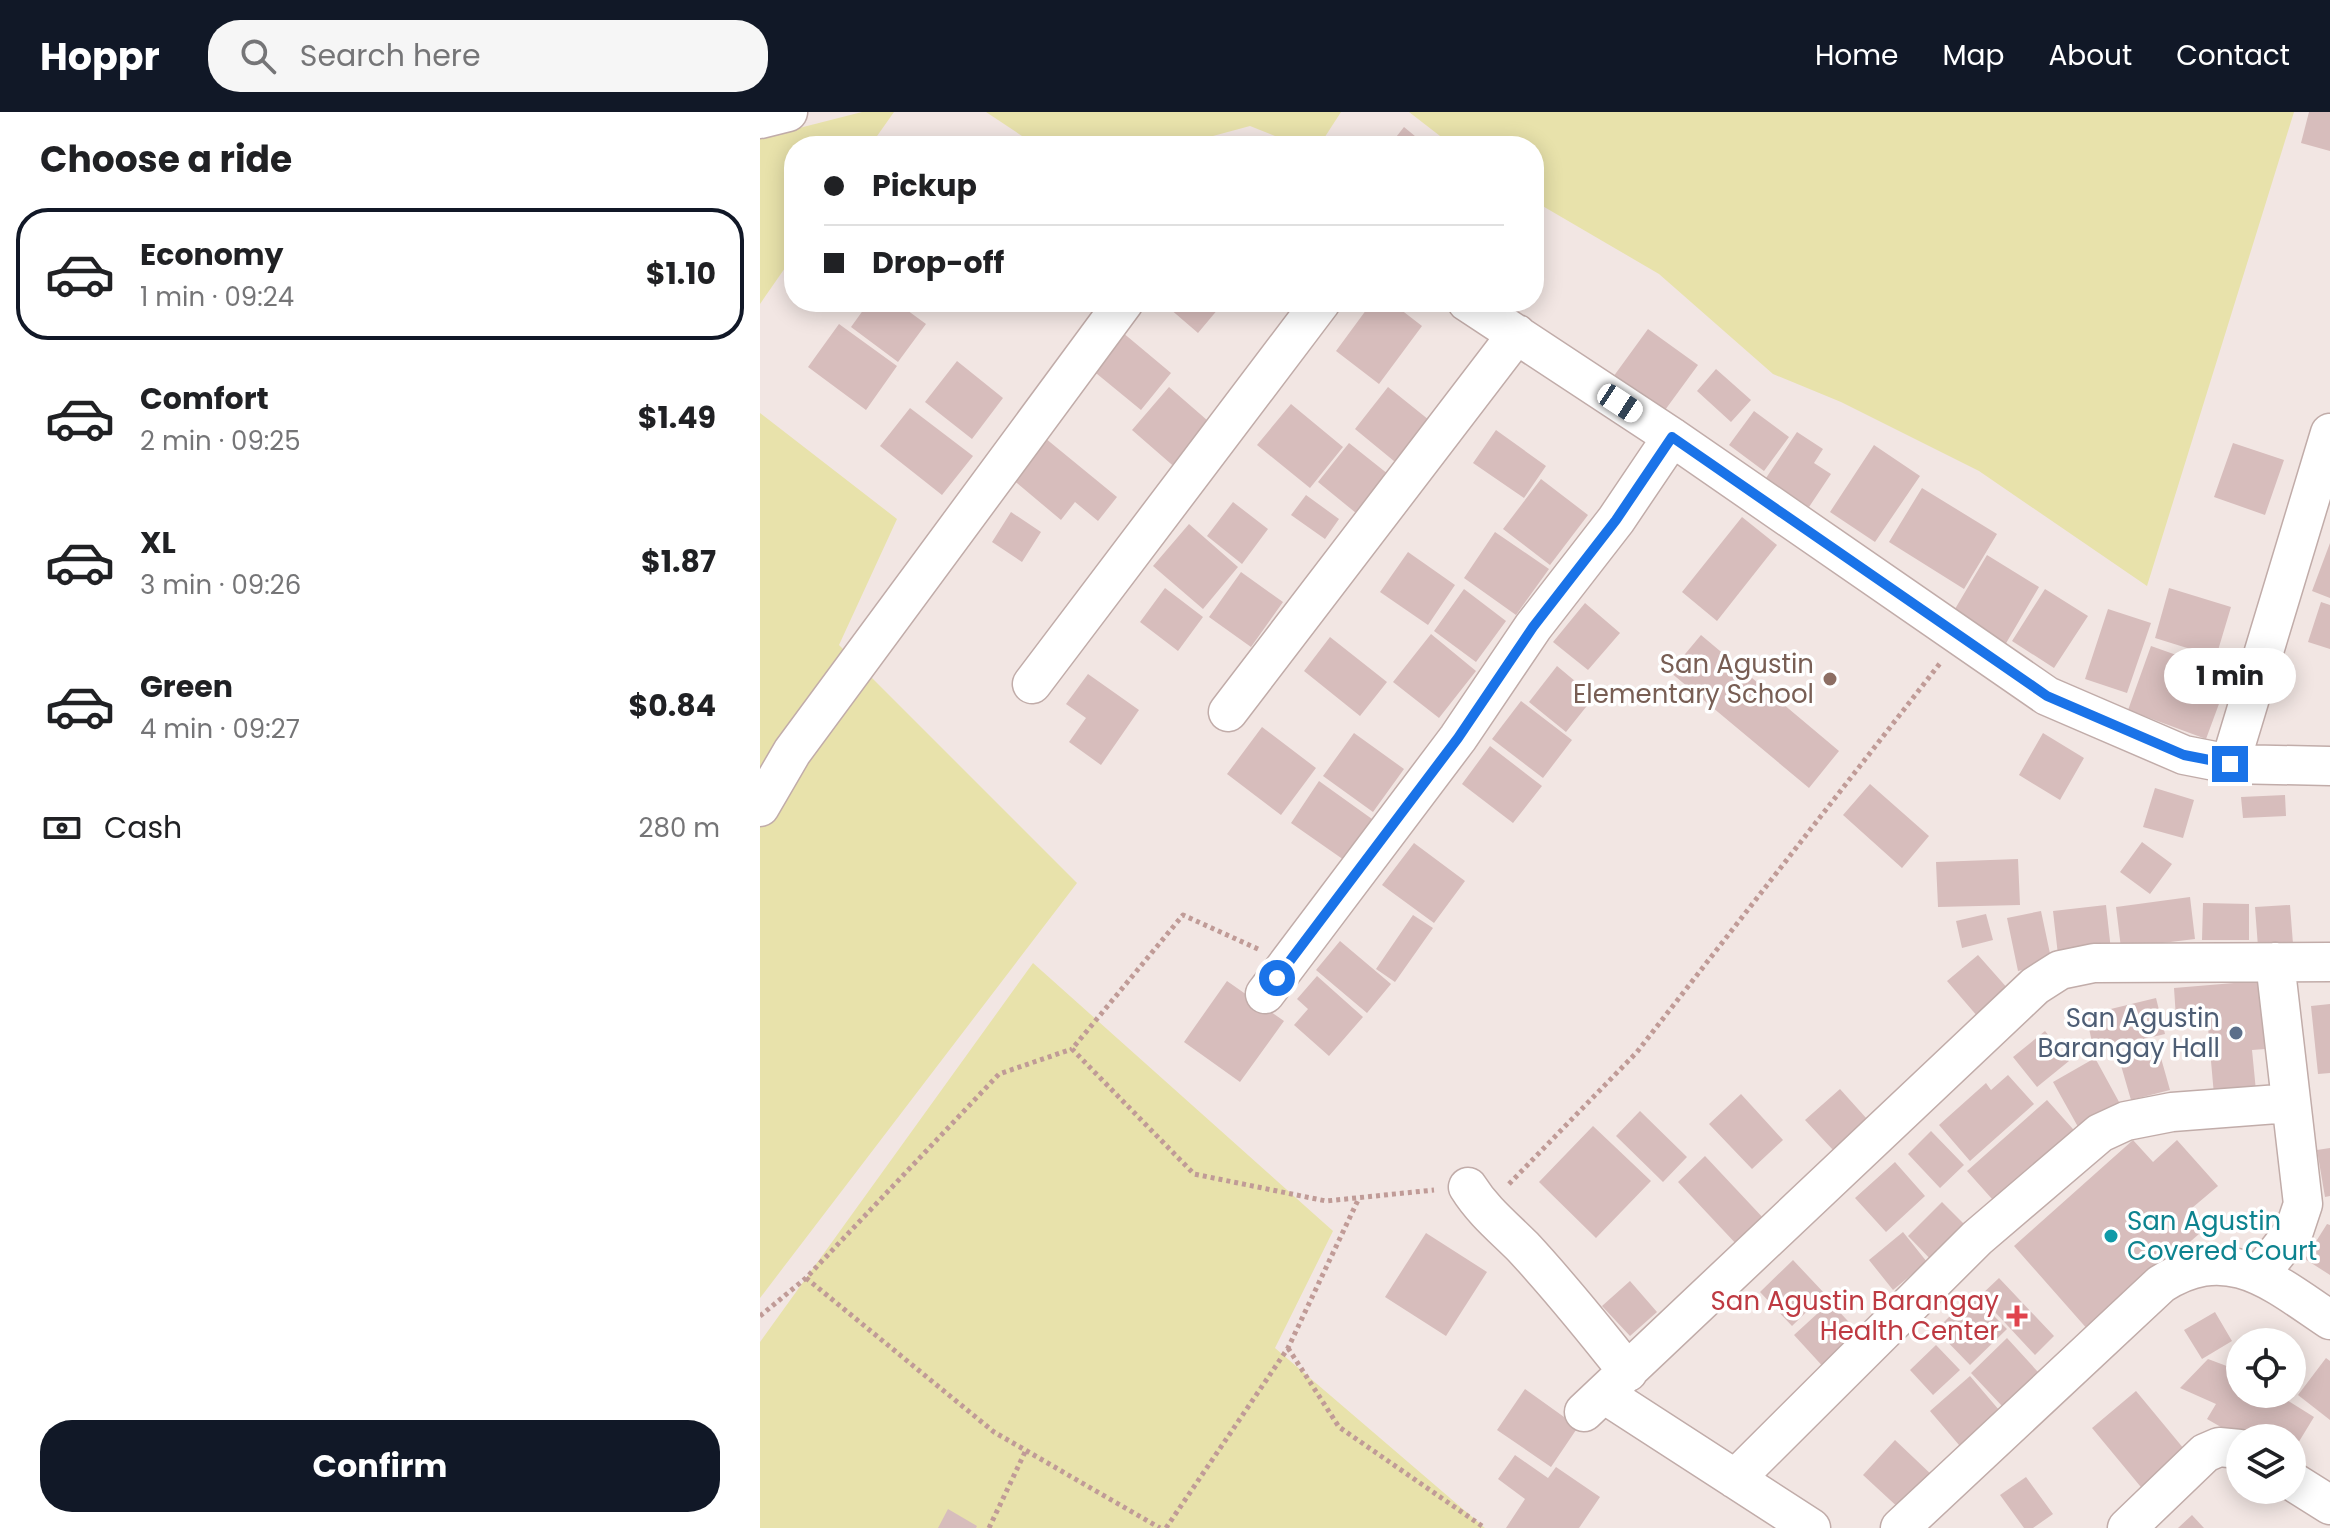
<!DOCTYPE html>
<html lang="en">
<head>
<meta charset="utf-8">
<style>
  :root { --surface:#fff; --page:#f6f6f6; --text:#202124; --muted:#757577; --line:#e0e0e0; --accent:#111827 }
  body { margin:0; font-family:Poppins,sans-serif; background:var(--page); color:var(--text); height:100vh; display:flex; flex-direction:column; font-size:30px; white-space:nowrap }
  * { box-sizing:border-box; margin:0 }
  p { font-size:26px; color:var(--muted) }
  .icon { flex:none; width:44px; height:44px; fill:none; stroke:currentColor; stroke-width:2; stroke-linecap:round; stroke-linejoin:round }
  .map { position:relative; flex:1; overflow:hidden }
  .side { display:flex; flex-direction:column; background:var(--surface); width:760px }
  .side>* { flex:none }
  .top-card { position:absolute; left:24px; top:24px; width:760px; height:176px; border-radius:32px; box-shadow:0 4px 20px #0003; display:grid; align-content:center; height:176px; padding:0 40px; background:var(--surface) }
  .tools { position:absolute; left:1466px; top:1216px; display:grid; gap:16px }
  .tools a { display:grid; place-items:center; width:80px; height:80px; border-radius:50%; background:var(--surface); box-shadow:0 4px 20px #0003; font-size:40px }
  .end { position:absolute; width:36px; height:36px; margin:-18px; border:10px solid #1a73e8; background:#fff; box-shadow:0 0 0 4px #fff }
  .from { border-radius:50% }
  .bubble { position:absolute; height:56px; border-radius:28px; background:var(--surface); box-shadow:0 4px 20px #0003; font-size:26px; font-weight:700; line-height:56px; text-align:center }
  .car { position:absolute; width:24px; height:48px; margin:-24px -12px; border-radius:10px; box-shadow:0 0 6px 2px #0007; background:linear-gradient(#fff 24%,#345 0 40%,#fff 0 76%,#345 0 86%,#fff 0) }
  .top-card b { display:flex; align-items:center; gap:28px; height:76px; font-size:30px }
  .top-card b+b { border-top:2px solid var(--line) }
  .top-card i { width:20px; height:20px; background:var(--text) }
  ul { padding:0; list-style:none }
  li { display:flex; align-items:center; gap:24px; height:132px; margin:0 16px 12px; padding:0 24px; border:4px solid transparent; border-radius:32px }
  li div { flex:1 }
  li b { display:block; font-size:30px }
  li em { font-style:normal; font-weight:700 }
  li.active { border-color:var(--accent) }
  li>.icon { width:72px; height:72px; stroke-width:1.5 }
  h2 { padding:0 40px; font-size:36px; line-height:96px }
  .pay { display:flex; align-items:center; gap:20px; height:88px; padding:0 40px; font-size:30px }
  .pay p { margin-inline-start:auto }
  .action { display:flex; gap:16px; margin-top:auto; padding:16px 40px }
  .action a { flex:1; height:92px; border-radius:32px; background:var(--accent); color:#fff; font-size:32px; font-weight:700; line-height:92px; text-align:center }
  header { display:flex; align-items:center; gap:48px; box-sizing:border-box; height:112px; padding:0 40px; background:var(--accent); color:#fff }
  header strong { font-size:38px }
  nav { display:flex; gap:44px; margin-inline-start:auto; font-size:28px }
  .search { width:560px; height:72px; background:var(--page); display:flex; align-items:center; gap:20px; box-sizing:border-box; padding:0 28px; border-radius:32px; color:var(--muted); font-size:30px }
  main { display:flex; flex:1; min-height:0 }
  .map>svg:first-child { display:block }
</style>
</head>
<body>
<header>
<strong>Hoppr</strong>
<div class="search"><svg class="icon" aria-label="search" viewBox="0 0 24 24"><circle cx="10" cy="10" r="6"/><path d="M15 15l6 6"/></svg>Search here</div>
<nav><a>Home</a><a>Map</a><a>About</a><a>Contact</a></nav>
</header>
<main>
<section class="side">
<h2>Choose a ride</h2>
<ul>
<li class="active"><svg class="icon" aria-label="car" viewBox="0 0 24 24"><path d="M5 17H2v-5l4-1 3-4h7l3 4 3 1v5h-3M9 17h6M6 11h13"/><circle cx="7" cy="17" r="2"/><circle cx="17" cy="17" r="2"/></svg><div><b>Economy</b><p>1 min · 09:24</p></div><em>$1.10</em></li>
<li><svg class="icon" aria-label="car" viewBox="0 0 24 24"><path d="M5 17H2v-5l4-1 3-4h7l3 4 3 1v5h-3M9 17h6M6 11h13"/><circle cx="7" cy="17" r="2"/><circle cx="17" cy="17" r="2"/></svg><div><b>Comfort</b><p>2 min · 09:25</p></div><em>$1.49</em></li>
<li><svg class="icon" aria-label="car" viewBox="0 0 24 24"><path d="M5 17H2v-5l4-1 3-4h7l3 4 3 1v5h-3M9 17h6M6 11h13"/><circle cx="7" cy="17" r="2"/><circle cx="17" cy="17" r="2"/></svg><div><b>XL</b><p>3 min · 09:26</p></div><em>$1.87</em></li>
<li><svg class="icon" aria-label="car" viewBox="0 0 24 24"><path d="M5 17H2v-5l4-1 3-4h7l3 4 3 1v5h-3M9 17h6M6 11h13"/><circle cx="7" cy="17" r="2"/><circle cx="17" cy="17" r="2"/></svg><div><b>Green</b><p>4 min · 09:27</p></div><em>$0.84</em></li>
</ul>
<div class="pay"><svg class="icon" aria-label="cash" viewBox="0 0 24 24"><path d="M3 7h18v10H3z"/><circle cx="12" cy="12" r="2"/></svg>Cash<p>280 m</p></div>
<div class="action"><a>Confirm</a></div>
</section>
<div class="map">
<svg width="1570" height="1416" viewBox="0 0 1570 1416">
  <rect width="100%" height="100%" fill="#f2e6e3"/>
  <path fill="#e8e2ab" d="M102,0H134L110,34H34V143L0,192V26Z
    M226,0H581L559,34H540L490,14L416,34H277Z
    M649,0H1534L1387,474L1219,359L1081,290L1013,262L899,162L774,89V34H693Z
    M0,301L137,407L79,533L317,771L0,1186Z
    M273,851L573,1119L515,1236L725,1416H0V1230Z"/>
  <path fill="#d7bdbc" d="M1549,0H1570V39L1541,31Z
    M644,15L667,34H629Z
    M109,190H136L166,212L138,250L91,215Z
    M402,190H464L438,221Z
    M612,190H631L662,214L619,272L576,239Z
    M79,212L137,254L106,298L48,255Z
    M888,217L938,253L897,309L848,272Z
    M362,220L411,261L381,298L331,257Z
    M197,249L243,286L212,327L165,290Z
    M956,257L991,288L971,310L937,279Z
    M409,275L455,315L418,358L372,318Z
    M628,275L674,312L640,354L595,317Z
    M531,292L583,335L550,376L497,333Z
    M150,296L213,344L182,383L120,334Z
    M994,299L1029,325L1004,359L969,333Z
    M736,318L786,354L764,386L713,351Z
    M1037,320L1063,337L1054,351L1071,362L1049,395L1006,366Z
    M285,326L357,385L338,409L315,390L301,408L252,367Z
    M589,331L638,370L607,410L558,370Z
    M1473,331L1524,348L1505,403L1454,385Z
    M1114,333L1160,364L1115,430L1070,400Z
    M781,367L828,403L790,453L743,417Z
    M1162,376L1237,422L1204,477L1129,430Z
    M546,383L579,407L565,427L531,403Z
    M473,390L508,417L482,452L447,424Z
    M251,400L281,420L262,450L232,430Z
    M982,405L1017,433L957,509L922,480Z
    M429,412L478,455L443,497L393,454Z
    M735,420L789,457L756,503L704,466Z
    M1570,431V486L1552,479Z
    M648,440L695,473L668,513L620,480Z
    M1227,443L1279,475L1245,533L1192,502Z
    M481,460L523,490L491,535L449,505Z
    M405,476L443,505L418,539L380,510Z
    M1409,476L1471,495L1456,545L1395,526Z
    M704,477L746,509L716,550L674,519Z
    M1285,477L1328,504L1294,556L1252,529Z
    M1561,490L1570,493V537L1548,530Z
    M825,491L860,521L828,558L793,530Z
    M1348,497L1391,511L1367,581L1325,567Z
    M671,522L716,559L679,606L633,570Z
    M941,523L1079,639L1049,676L910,560Z
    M570,525L627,570L600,604L544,559Z
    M1391,534L1470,562L1446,627L1368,598Z
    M797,554L834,585L806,620L769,590Z
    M328,562L379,598L341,653L309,630L326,606L306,592Z
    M761,589L812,628L783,666L732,627Z
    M502,615L556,656L521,703L467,662Z
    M594,621L644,657L613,700L563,664Z
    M1283,621L1324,646L1300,688L1259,663Z
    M730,634L782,674L753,711L702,672Z
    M559,669L612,707L584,748L531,711Z
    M1110,672L1169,724L1142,756L1083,703Z
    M1395,676L1434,688L1423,726L1383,715Z
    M1525,683L1526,704L1483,706L1481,685Z
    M1382,730L1412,752L1390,782L1360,760Z
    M654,731L705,769L674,811L622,773Z
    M1258,747L1260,793L1178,795L1176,750Z
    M1430,785L1435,827L1361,836L1356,795Z
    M1443,791L1489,792V828H1442Z
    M1346,793L1351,838L1298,843L1293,799Z
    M1530,793L1533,832L1498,835L1495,795Z
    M1281,799L1292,851L1258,859L1247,806Z
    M1226,802L1233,828L1202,836L1196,809Z
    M653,803L673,816L635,870L616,857Z
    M580,829L631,872L607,901L556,858Z
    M1218,843L1249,878L1218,905L1187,869Z
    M557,864L603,905L569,944L534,913L548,897L537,887Z
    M467,869L524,909L480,970L424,930Z
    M1498,869L1505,937L1492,938L1496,979L1454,983L1447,904L1416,906L1414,876Z
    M1396,886L1405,922L1334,939L1326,903Z
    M1570,892V961L1558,962L1551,894Z
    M1285,919L1309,949L1277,975L1253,945Z
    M1399,939L1410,978L1371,988L1360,950Z
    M1335,946L1364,999L1322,1022L1293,970Z
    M1248,963L1274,992L1210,1049L1179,1013L1226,971L1231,978Z
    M1080,977L1107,1007L1073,1038L1045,1008Z
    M981,982L1023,1028L992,1057L949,1012Z
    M1287,988L1321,1026L1241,1097L1207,1059Z
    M880,999L927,1045L903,1070L856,1024Z
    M833,1014L891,1069L836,1126L779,1070Z
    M1171,1019L1204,1053L1180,1076L1148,1042Z
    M1373,1028L1393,1050L1417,1028L1458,1074L1432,1096L1448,1114L1329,1219L1254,1134Z
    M1570,1036V1084L1565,1085L1557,1038Z
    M945,1044L1006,1109L979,1135L918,1070Z
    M1135,1050L1165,1084L1126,1120L1095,1086Z
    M1182,1090L1214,1122L1179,1156L1148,1124Z
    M1567,1112L1570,1113V1163L1545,1147Z
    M1143,1120L1167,1150L1133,1178L1109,1148Z
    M666,1121L727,1160L686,1224L625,1185Z
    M1033,1148L1065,1182L1032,1214L1000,1180Z
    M1239,1166L1294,1224L1275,1243L1220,1184Z
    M870,1169L897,1200L870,1224L842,1194Z
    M1212,1182L1247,1217L1210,1253L1176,1218Z
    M1070,1190L1103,1225L1067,1259L1034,1223Z
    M1455,1200L1472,1229L1442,1247L1424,1218Z
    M1247,1226L1278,1260L1242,1294L1211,1261Z
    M1176,1233L1200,1258L1173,1283L1150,1258Z
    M1566,1246L1570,1249V1308L1538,1283Z
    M1448,1247L1480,1259V1282H1517L1554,1305L1532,1341V1326H1480L1447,1307L1456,1292L1420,1276Z
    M1210,1264L1245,1305L1205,1340L1170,1299Z
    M765,1277L818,1315L791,1355L737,1318Z
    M1376,1279L1429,1343L1385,1380L1332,1316Z
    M1135,1328L1174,1365L1142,1399L1103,1363Z
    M755,1343L788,1366L796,1355L840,1385L819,1416H746L765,1387L738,1367Z
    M1266,1365L1293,1402L1273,1416H1264L1240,1383Z
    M188,1397L217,1414L216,1416H178Z
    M1432,1403L1444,1416H1418Z"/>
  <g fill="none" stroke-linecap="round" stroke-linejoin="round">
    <g stroke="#c1aca9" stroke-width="41">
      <path id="street" d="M0,7L28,0
        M707,190L912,325L1287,584L1424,643L1470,652L1570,654
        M272,572L561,190
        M468,600L757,222
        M1470,652L1570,321
        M0,695L32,640L364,190
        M505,882L698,626L773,515L856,408L912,325
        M708,1075C723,1099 743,1115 763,1135C800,1175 834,1217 868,1260
        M1500,1162L1534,1119L1543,1092L1515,850
        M844,1282L1051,1416
        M824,1300L1275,874L1300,858L1334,851L1570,850
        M975,1367L1217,1126L1340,1021L1366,1009L1412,1000L1531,991
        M1532,1369L1570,1393
        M1140,1416L1401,1172C1468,1129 1513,1170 1570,1208
        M1367,1416L1445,1341L1459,1335L1480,1337"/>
    </g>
    <path stroke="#c09b97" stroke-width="5" stroke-dasharray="4 4" stroke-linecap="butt" d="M498,837L423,803L312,937L434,1062L566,1089L674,1078
      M749,1072L877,940L1181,550
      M46,1166L234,1320L400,1416
      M0,1204L46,1166L239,962L312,937
      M528,1236L579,1315L722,1414
      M229,1416L266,1338
      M406,1416L528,1236L599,1086"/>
    <use href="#street" stroke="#fff" stroke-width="38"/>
  </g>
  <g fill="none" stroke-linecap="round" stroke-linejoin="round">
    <path stroke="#1a73e8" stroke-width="10" d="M517,866L698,626L773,515L856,408L912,325L1287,584L1424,643L1470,652"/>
  </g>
  <circle fill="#8d6e63" stroke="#fff" stroke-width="3" cx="1070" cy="567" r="8"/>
  <circle fill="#5c6f8a" stroke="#fff" stroke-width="3" cx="1476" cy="921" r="8"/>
  <circle fill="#0f9aa8" stroke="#fff" stroke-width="3" cx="1351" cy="1124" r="8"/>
  <path fill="#e0444e" stroke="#fff" stroke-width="3" d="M1253 1192h8v8h8v8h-8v8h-8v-8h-8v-8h8z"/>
  <g text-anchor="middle" stroke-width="7" stroke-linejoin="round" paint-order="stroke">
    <g font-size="26" fill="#785e54" stroke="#fff" text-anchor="end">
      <text x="1054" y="561">San Agustin<tspan x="1054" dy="30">Elementary School</tspan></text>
    </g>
    <g font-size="26" fill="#4e5e75" stroke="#fff" text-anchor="end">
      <text x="1460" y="915">San Agustin<tspan x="1460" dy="30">Barangay Hall</tspan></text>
    </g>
    <g font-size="26" fill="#0d838f" stroke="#fff" text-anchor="start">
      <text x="1367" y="1118">San Agustin<tspan x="1367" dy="30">Covered Court</tspan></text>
    </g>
    <g font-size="26" fill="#be3a42" stroke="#fff" text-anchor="end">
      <text x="1239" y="1198">San Agustin Barangay<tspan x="1239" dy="30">Health Center</tspan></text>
    </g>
  </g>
</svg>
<div class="tools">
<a><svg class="icon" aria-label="locate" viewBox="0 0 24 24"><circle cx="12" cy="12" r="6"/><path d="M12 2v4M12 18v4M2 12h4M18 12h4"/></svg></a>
<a><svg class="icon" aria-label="layers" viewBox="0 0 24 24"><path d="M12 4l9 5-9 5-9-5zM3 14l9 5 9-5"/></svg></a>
</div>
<i class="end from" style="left:517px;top:866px"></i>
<i class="end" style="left:1470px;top:652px"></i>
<div class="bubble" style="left:1404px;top:536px;width:132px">1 min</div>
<i class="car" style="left:860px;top:291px;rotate:123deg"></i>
<div class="top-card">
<b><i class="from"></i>Pickup</b>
<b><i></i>Drop-off</b>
</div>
</div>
</main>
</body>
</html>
